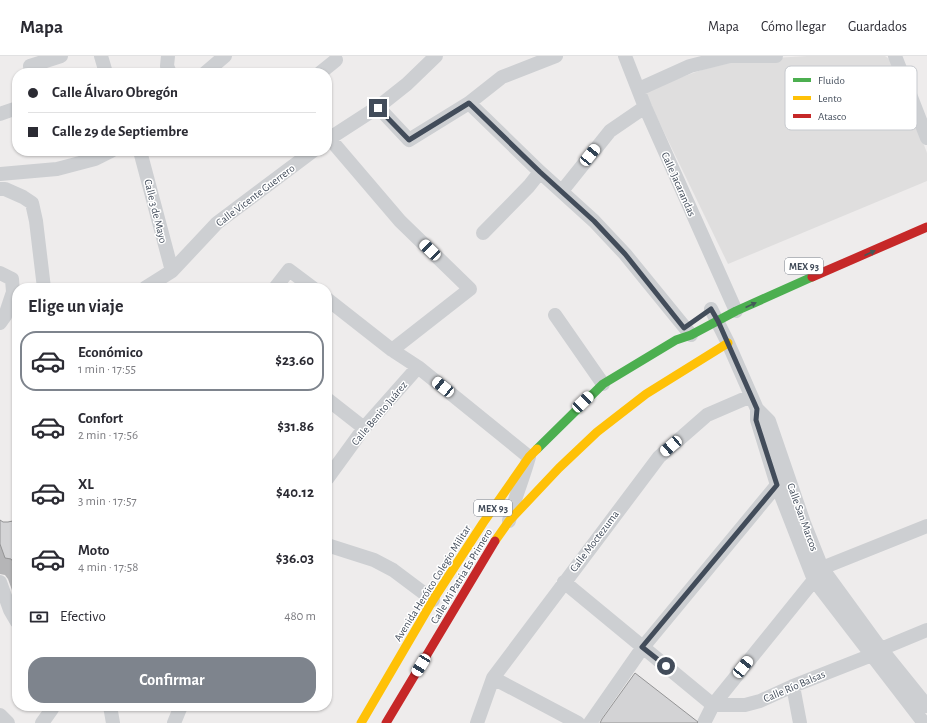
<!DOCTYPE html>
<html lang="es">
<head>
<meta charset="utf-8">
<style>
  :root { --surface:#fff; --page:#f2f2f3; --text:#2b2b33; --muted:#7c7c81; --line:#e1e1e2; --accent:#7e848d }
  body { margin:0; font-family:"Alegreya Sans",sans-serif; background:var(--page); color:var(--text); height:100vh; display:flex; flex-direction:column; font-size:15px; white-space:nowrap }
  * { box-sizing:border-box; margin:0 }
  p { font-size:13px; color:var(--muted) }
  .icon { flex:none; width:22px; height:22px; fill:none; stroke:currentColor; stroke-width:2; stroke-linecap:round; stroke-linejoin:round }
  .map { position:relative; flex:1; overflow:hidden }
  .sheet { position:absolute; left:12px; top:227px; width:320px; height:428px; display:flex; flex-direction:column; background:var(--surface); border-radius:16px; box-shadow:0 1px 3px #0004 }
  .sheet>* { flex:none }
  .hud { position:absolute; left:12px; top:12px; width:320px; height:88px; border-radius:16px; box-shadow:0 1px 3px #0004; display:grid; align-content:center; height:88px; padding:0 16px; background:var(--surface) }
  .end { position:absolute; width:18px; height:18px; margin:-9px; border:5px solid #424c5a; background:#fff; box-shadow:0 0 0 2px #fff }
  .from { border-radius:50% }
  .car { position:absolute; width:12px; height:24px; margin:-12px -6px; border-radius:5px; box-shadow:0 0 3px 1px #0007; background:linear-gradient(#fff 24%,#345 0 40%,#fff 0 76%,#345 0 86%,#fff 0) }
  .hud b { display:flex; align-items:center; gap:14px; height:38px; font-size:15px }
  .hud b+b { border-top:1px solid var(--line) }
  .hud i { width:10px; height:10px; background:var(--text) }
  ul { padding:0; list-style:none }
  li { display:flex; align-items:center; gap:12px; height:60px; margin:0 8px 6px; padding:0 8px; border:2px solid transparent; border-radius:16px }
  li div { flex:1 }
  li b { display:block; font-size:15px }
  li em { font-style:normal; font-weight:600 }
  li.on { border-color:var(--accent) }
  li>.icon { width:36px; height:36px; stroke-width:1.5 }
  h2 { padding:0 16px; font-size:18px; line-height:48px }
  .pay { display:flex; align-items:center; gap:10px; height:44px; padding:0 16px; font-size:15px }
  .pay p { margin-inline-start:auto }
  .action { display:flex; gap:8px; margin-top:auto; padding:8px 16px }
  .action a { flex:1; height:46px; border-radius:16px; background:var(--accent); color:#fff; font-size:16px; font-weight:600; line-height:46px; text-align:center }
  header { display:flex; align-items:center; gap:24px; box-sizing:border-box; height:56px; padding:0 20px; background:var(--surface); border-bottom:1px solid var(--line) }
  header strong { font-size:19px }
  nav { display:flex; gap:22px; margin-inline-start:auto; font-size:14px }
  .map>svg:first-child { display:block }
</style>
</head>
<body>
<header>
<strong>Mapa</strong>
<nav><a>Mapa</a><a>Cómo llegar</a><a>Guardados</a></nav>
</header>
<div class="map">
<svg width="927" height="667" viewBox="0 0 927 667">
  <rect width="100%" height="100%" fill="#eeecec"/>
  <path fill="#dfdede" d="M807,0H885L893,6L927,97V125L728,208L644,35L726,5Z"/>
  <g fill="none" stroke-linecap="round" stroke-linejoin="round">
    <path stroke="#cdcfd2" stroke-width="14" d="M101,0L106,17
      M168,0L167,10L170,17
      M625,0L645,51L736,255
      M895,0L927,82
      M30,10L61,0
      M205,17L225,0
      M320,17L336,4
      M639,33L690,10L730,0H776
      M469,47L540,116L594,165L625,198L691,279
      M378,51L409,84L469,47L502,21L556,0
      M0,58L17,52
      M330,83L400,165L470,233L392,294
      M327,84L378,51L407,28L436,0
      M140,95L172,215
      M0,118L57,113L95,103L111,95
      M0,133H5L23,141L32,147L36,165L44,232
      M562,135L610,75L645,51
      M483,177L529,130L540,116
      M0,217L12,223L13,236L5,260L0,267
      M145,232L172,215L217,167L313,95
      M275,232L289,214L313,232
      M327,243L392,294L418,311L529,401C523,423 514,443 509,465
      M711,253L728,287L757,353L769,365L804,467L822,512L881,593L927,650
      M555,259L603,328
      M327,343L364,372
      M757,353V364L777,429L814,524L924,667
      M327,423L364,372L418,311
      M327,489L374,504L393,514L433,544
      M822,512L927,470
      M0,526L10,554L17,566
      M564,526L713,649H745L760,645L793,630L872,599
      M881,593L927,574
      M493,622L578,667
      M793,630L800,667
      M110,650L113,667
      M0,659L8,667
      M42,667L52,653V650
      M174,667L181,650
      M477,667L493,622L659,401L707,359L751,340
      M590,667L643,591L777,429
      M704,667L713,649L814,524"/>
    <path stroke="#4caf50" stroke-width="9" d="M537,393L603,328L676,284L691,279L736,255L812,221"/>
    <path stroke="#ffc107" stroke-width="9" d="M495,485L509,465L559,412L597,376L646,338L728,287
      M361,667L433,544L483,467L529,401L537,393"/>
    <path stroke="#c62828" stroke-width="9" d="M812,221L927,171
      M386,667L495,485"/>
  </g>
  <path fill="#b5b5b7" d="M0,464L3,466H8L17,464V548L8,523L5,519L0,518Z"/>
  <path fill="#d3d3d5" stroke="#949495" d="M0,464L3,466H8L17,464V516L14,507L11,503L5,502L0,488Z
    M635,617L698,666L697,667H600L602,663Z"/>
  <defs><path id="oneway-solid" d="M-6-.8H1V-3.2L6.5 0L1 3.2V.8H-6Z"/></defs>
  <g fill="#445b58">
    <use href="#oneway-solid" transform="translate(870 197) rotate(-24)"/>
    <use href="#oneway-solid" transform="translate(751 249) rotate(-24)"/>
  </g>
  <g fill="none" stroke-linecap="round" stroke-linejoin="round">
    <path stroke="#424c5a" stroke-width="5" d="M378,52L409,84L469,47L540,116L594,165L625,198L684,272L711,253L718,265L757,353L756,364L777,429L642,591L666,610"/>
  </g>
  <g text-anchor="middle" stroke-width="3" stroke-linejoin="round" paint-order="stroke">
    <g fill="#fff" stroke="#7b828c" stroke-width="1">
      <rect x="785" y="202" width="38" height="16" rx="3"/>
      <rect x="474" y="444" width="38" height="16" rx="3"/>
    </g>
    <g font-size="10" font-weight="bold" fill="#424c5a">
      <text x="804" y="214">MEX 93</text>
      <text x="493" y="456">MEX 93</text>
    </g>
    <g font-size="11" fill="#424c5a" stroke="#fff">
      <text transform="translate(679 128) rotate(66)" y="4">Calle Jacarandas</text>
      <text transform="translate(255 139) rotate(-37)" y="4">Calle Vicente Guerrero</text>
      <text transform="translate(156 155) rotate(76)" y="4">Calle 3 de Mayo</text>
      <text transform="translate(379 357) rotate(-50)" y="4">Calle Benito Juárez</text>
      <text transform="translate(803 461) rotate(70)" y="4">Calle San Marcos</text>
      <text transform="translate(594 485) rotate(-53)" y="4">Calle Moctezuma</text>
      <text transform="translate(461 520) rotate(-59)" y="4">Calle Mi Patria Es Primero</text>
      <text transform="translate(432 527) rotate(-58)" y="4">Avenida Heróico Colegio Militar</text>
      <text transform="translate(794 630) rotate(-23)" y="4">Calle Río Balsas</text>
    </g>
  </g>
  <rect x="785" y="10" width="132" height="64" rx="6" fill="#fff" stroke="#c6c9ce" stroke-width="1"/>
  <rect x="793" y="22" width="18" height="4" fill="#4caf50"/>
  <rect x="793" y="40" width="18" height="4" fill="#ffc107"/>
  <rect x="793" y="58" width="18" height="4" fill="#c62828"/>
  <g font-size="11" fill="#424c5a">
    <text x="818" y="28">Fluido</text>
    <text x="818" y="46">Lento</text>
    <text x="818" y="64">Atasco</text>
  </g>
</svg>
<i class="end from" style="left:666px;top:610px"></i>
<i class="end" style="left:378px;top:52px"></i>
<i class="car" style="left:590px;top:99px;rotate:39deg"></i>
<i class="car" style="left:430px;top:194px;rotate:314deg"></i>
<i class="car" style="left:443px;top:331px;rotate:309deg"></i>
<i class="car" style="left:583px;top:346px;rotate:46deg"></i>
<i class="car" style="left:671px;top:390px;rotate:229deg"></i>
<i class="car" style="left:421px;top:609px;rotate:211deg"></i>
<i class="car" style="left:743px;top:611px;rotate:39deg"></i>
<div class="hud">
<b><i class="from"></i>Calle Álvaro Obregón</b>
<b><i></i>Calle 29 de Septiembre</b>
</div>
<section class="sheet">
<h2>Elige un viaje</h2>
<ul>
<li class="on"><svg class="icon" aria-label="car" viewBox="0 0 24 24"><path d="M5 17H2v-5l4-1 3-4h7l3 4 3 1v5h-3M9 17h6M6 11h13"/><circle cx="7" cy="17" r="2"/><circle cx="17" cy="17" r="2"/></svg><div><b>Económico</b><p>1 min · 17:55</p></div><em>$23.60</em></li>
<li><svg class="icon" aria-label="car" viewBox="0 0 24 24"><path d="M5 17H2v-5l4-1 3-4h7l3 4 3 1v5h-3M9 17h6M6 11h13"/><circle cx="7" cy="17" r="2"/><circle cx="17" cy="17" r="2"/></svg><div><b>Confort</b><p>2 min · 17:56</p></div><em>$31.86</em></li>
<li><svg class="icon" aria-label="car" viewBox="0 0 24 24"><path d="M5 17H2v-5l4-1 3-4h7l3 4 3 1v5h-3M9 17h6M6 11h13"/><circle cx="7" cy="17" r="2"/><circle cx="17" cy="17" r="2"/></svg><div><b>XL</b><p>3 min · 17:57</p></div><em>$40.12</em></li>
<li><svg class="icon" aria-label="car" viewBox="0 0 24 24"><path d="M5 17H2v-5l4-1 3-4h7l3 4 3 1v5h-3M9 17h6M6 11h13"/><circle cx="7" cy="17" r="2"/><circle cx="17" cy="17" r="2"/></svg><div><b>Moto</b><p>4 min · 17:58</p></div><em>$36.03</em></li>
</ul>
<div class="pay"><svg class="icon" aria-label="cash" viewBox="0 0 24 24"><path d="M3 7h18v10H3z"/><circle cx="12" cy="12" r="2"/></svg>Efectivo<p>480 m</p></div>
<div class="action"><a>Confirmar</a></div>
</section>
</div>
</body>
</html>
